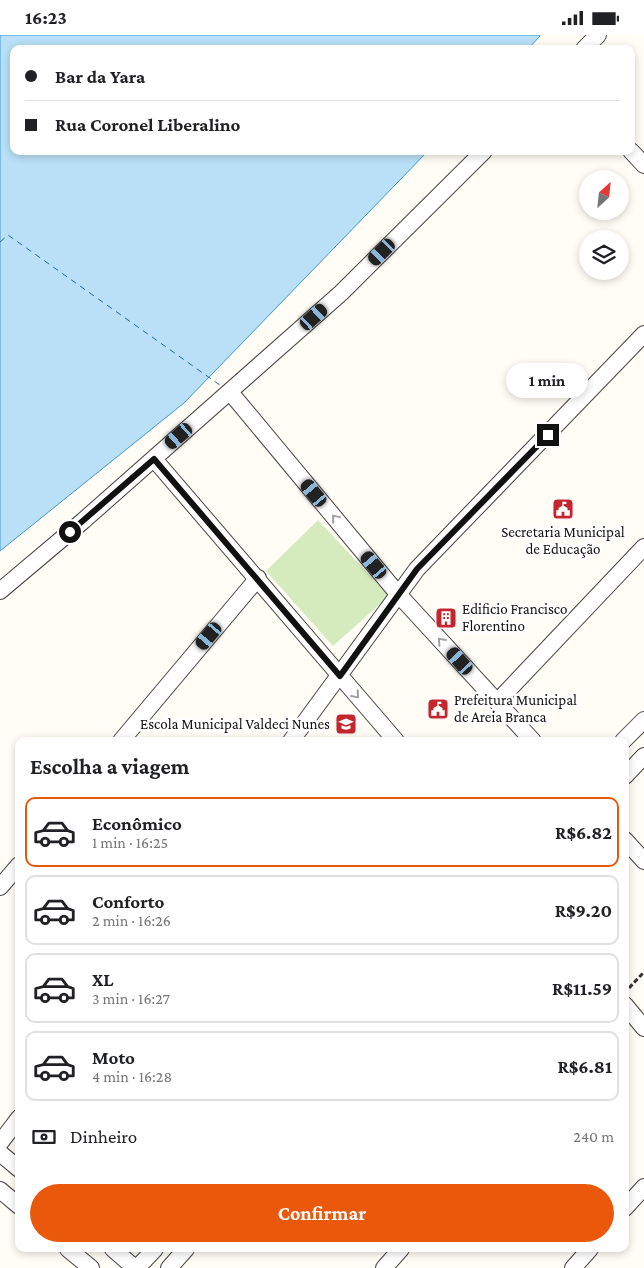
<!DOCTYPE html>
<html lang="pt">
<head>
<meta charset="utf-8">
<style>
  :root { --surface:#fff; --page:#f2f2f2; --text:#202124; --muted:#757577; --line:#e0e0e0; --accent:#ea580c }
  body { margin:0; font-family:"Crimson Pro",serif; background:var(--page); color:var(--text); height:100vh; display:flex; flex-direction:column; font-size:19px; white-space:nowrap }
  * { box-sizing:border-box; margin:0 }
  p { font-size:16px; color:var(--muted) }
  .icon { flex:none; width:28px; height:28px; fill:none; stroke:currentColor; stroke-width:2; stroke-linecap:round; stroke-linejoin:round }
  .map { position:relative; flex:1; overflow:hidden }
  .panel { position:absolute; left:15px; top:702px; width:614px; height:515px; display:flex; flex-direction:column; background:var(--surface); border-radius:10px; box-shadow:0 2px 8px #0003 }
  .panel>* { flex:none }
  .hud { position:absolute; left:10px; top:10px; width:625px; height:110px; border-radius:10px; box-shadow:0 2px 8px #0003; display:grid; align-content:center; height:110px; padding:0 15px; background:var(--surface) }
  .needle { width:32px; rotate:27deg }
  .buttons { position:absolute; left:579px; top:135px; display:grid; gap:10px }
  .buttons a { display:grid; place-items:center; width:50px; height:50px; border-radius:50%; background:var(--surface); box-shadow:0 2px 8px #0003; font-size:25px }
  .end { position:absolute; width:22px; height:22px; margin:-11px; border:6px solid #111; background:#fff; box-shadow:0 0 0 2px #fff }
  .from { border-radius:50% }
  .bubble { position:absolute; height:35px; border-radius:18px; background:var(--surface); box-shadow:0 2px 8px #0003; font-size:16px; font-weight:700; line-height:35px; text-align:center }
  .car { position:absolute; width:15px; height:30px; margin:-15px -8px; border-radius:6px; box-shadow:0 0 4px 1px #0007; background:linear-gradient(#222 24%,#8ab4d8 0 40%,#222 0 76%,#8ab4d8 0 86%,#222 0) }
  .hud b { display:flex; align-items:center; gap:18px; height:48px; font-size:19px }
  .hud b+b { border-top:1px solid var(--line) }
  .hud i { width:12px; height:12px; background:var(--text) }
  ul { padding:0; list-style:none }
  li { display:flex; align-items:center; gap:15px; height:70px; margin:0 10px 8px; padding:0 5px; border:2px solid var(--line); border-radius:10px }
  li div { flex:1 }
  li b { display:block; font-size:19px }
  li em { font-style:normal; font-weight:700 }
  li.current { border-color:var(--accent) }
  li>.icon { width:45px; height:45px; stroke-width:1.5 }
  h2 { padding:0 15px; font-size:22px; line-height:60px }
  .pay { display:flex; align-items:center; gap:12px; height:55px; padding:0 15px; font-size:19px }
  .pay p { margin-inline-start:auto }
  .button { display:flex; gap:10px; margin-top:auto; padding:10px 15px }
  .button a { flex:1; height:58px; border-radius:30px; background:var(--accent); color:#fff; font-size:20px; font-weight:700; line-height:58px; text-align:center }
  .status { display:flex; justify-content:space-between; align-items:center; height:35px; padding:0 25px; background:var(--surface); direction:ltr }
  .status svg { height:14px; fill:currentColor }
  .map>svg:first-child { display:block }
</style>
</head>
<body>
<div class="status"><b>16:23</b><svg viewBox="0 0 49 12"><path d="M0 12V9h3v3zM5 12V6h3v6zM10 12V3h3v9zM15 12V0h3v12zM26 1h20v11H26zM47 4h2v5h-2z"/></svg></div>
<div class="map">
<svg width="644" height="1233" viewBox="0 0 644 1233">
  <rect width="100%" height="100%" fill="#fffdf5"/>
  <path fill="#d5ebbd" d="M318,485L389,561L333,611L266,536Z"/>
  <path fill="#b9e0f7" stroke="#3f96cf" d="M0,0H539L540,1L528,14H14V116H428L184,368L0,516Z"/>
  <g fill="none" stroke-linecap="round" stroke-linejoin="round">
    <path stroke="#1768a6" stroke-width="1" stroke-dasharray="6 5" stroke-linecap="butt" d="M0,207L8,200L224,353"/>
    <g stroke="#444" stroke-width="18">
      <path id="minor" d="M584,14L598,0
        M631,116L644,130
        M230,357L398,559L533,706
        M154,424L396,706
        M0,556L83,486L341,258L484,116
        M497,667L644,512
        M121,706L258,543
        M291,706L417,534L644,299
        M623,706L644,685
        M625,741L644,721
        M625,805L644,826
        M0,852L19,830
        M625,970L644,993
        M0,1108L19,1083
        M0,1118L19,1134
        M0,1155L19,1171
        M625,1173L644,1152
        M68,1214L91,1233
        M113,1214L135,1233
        M137,1233L155,1214
        M169,1233L186,1214
        M384,1233L401,1214
        M573,1233L590,1214"/>
    </g>
    <path stroke="#333" stroke-width="3" stroke-dasharray="5 2.5" stroke-linecap="butt" d="M629,953L644,937"/>
    <use href="#minor" stroke="#fff" stroke-width="16"/>
  </g>
  <defs><path id="oneway-chevron" d="M-2-3.5L2.5 0L-2 3.5" fill="none" stroke-width="1.6" stroke-linecap="round" stroke-linejoin="round" transform="scale(1.25)"/></defs>
  <g stroke="#a0a0a0">
    <use href="#oneway-chevron" transform="translate(335 483) rotate(-130)"/>
    <use href="#oneway-chevron" transform="translate(441 606) rotate(-132)"/>
    <use href="#oneway-chevron" transform="translate(356 660) rotate(49)"/>
  </g>
  <g fill="none" stroke-linecap="round" stroke-linejoin="round">
    <path stroke="#111" stroke-width="6" d="M70,497L154,424L340,641L417,534L548,400"/>
  </g>
  <defs>
    <g id="civic-square" transform="scale(1.125)"><rect x="-9" y="-9" width="18" height="18" rx="4" fill="#c4262e" stroke="#fff"/><path d="M-.6-6.5H3V-4.5H.6V-3L4-1V1h2V6H-6V1h2V-1L-.6-3ZM-1.2 2.5V6h2.4V2.5Z" fill="#fff"/></g>
    <g id="building-square" transform="scale(1.125)"><rect x="-9" y="-9" width="18" height="18" rx="4" fill="#c4262e" stroke="#fff"/><path d="M-4-6H4V6H1V3H-1V6H-4ZM-2.5-4.3h1.7v1.8h-1.7ZM.8-4.3h1.7v1.8H.8ZM-2.5-1h1.7V.8h-1.7ZM.8-1h1.7V.8H.8Z" fill="#fff"/></g>
    <g id="school-square" transform="scale(1.125)"><rect x="-9" y="-9" width="18" height="18" rx="4" fill="#c4262e" stroke="#fff"/><path d="M0-5L7-2L0 1L-7-2ZM-4 1L0 2.5L4 1V4Q0 6-4 4Z" fill="#fff"/></g>
  </defs>
  <g fill-rule="evenodd">
    <use href="#civic-square" x="563" y="474"/>
    <use href="#building-square" x="446" y="583"/>
    <use href="#civic-square" x="438" y="674"/>
    <use href="#school-square" x="346" y="689"/>
  </g>
  <g text-anchor="middle" stroke-width="5" stroke-linejoin="round" paint-order="stroke">
    <g font-size="15" fill="#111" stroke="#fff" text-anchor="start">
      <text x="563" y="502" text-anchor="middle">Secretaria Municipal<tspan x="563" dy="17">de Educação</tspan></text>
      <text x="462" y="579">Edificio Francisco<tspan x="462" dy="17">Florentino</tspan></text>
      <text x="454" y="670">Prefeitura Municipal<tspan x="454" dy="17">de Areia Branca</tspan></text>
      <text x="330" y="694" text-anchor="end">Escola Municipal Valdeci Nunes</text>
    </g>
  </g>
</svg>
<div class="buttons">
<a><svg class="needle" viewBox="-14 -14 28 28"><path d="M0-13l5 13h-10z" fill="#e53935"/><path d="M0 13l5-13h-10z" fill="#757577"/></svg></a>
<a><svg class="icon" aria-label="layers" viewBox="0 0 24 24"><path d="M12 4l9 5-9 5-9-5zM3 14l9 5 9-5"/></svg></a>
</div>
<i class="end from" style="left:70px;top:497px"></i>
<i class="end" style="left:548px;top:400px"></i>
<div class="bubble" style="left:506px;top:328px;width:82px">1 min</div>
<i class="car" style="left:382px;top:217px;rotate:225deg"></i>
<i class="car" style="left:314px;top:282px;rotate:48deg"></i>
<i class="car" style="left:179px;top:401px;rotate:229deg"></i>
<i class="car" style="left:314px;top:458px;rotate:320deg"></i>
<i class="car" style="left:374px;top:530px;rotate:320deg"></i>
<i class="car" style="left:209px;top:601px;rotate:220deg"></i>
<i class="car" style="left:460px;top:626px;rotate:318deg"></i>
<div class="hud">
<b><i class="from"></i>Bar da Yara</b>
<b><i></i>Rua Coronel Liberalino</b>
</div>
<section class="panel">
<h2>Escolha a viagem</h2>
<ul>
<li class="current"><svg class="icon" aria-label="car" viewBox="0 0 24 24"><path d="M5 17H2v-5l4-1 3-4h7l3 4 3 1v5h-3M9 17h6M6 11h13"/><circle cx="7" cy="17" r="2"/><circle cx="17" cy="17" r="2"/></svg><div><b>Econômico</b><p>1 min · 16:25</p></div><em>R$6.82</em></li>
<li><svg class="icon" aria-label="car" viewBox="0 0 24 24"><path d="M5 17H2v-5l4-1 3-4h7l3 4 3 1v5h-3M9 17h6M6 11h13"/><circle cx="7" cy="17" r="2"/><circle cx="17" cy="17" r="2"/></svg><div><b>Conforto</b><p>2 min · 16:26</p></div><em>R$9.20</em></li>
<li><svg class="icon" aria-label="car" viewBox="0 0 24 24"><path d="M5 17H2v-5l4-1 3-4h7l3 4 3 1v5h-3M9 17h6M6 11h13"/><circle cx="7" cy="17" r="2"/><circle cx="17" cy="17" r="2"/></svg><div><b>XL</b><p>3 min · 16:27</p></div><em>R$11.59</em></li>
<li><svg class="icon" aria-label="car" viewBox="0 0 24 24"><path d="M5 17H2v-5l4-1 3-4h7l3 4 3 1v5h-3M9 17h6M6 11h13"/><circle cx="7" cy="17" r="2"/><circle cx="17" cy="17" r="2"/></svg><div><b>Moto</b><p>4 min · 16:28</p></div><em>R$6.81</em></li>
</ul>
<div class="pay"><svg class="icon" aria-label="cash" viewBox="0 0 24 24"><path d="M3 7h18v10H3z"/><circle cx="12" cy="12" r="2"/></svg>Dinheiro<p>240 m</p></div>
<div class="button"><a>Confirmar</a></div>
</section>
</div>
</body>
</html>
